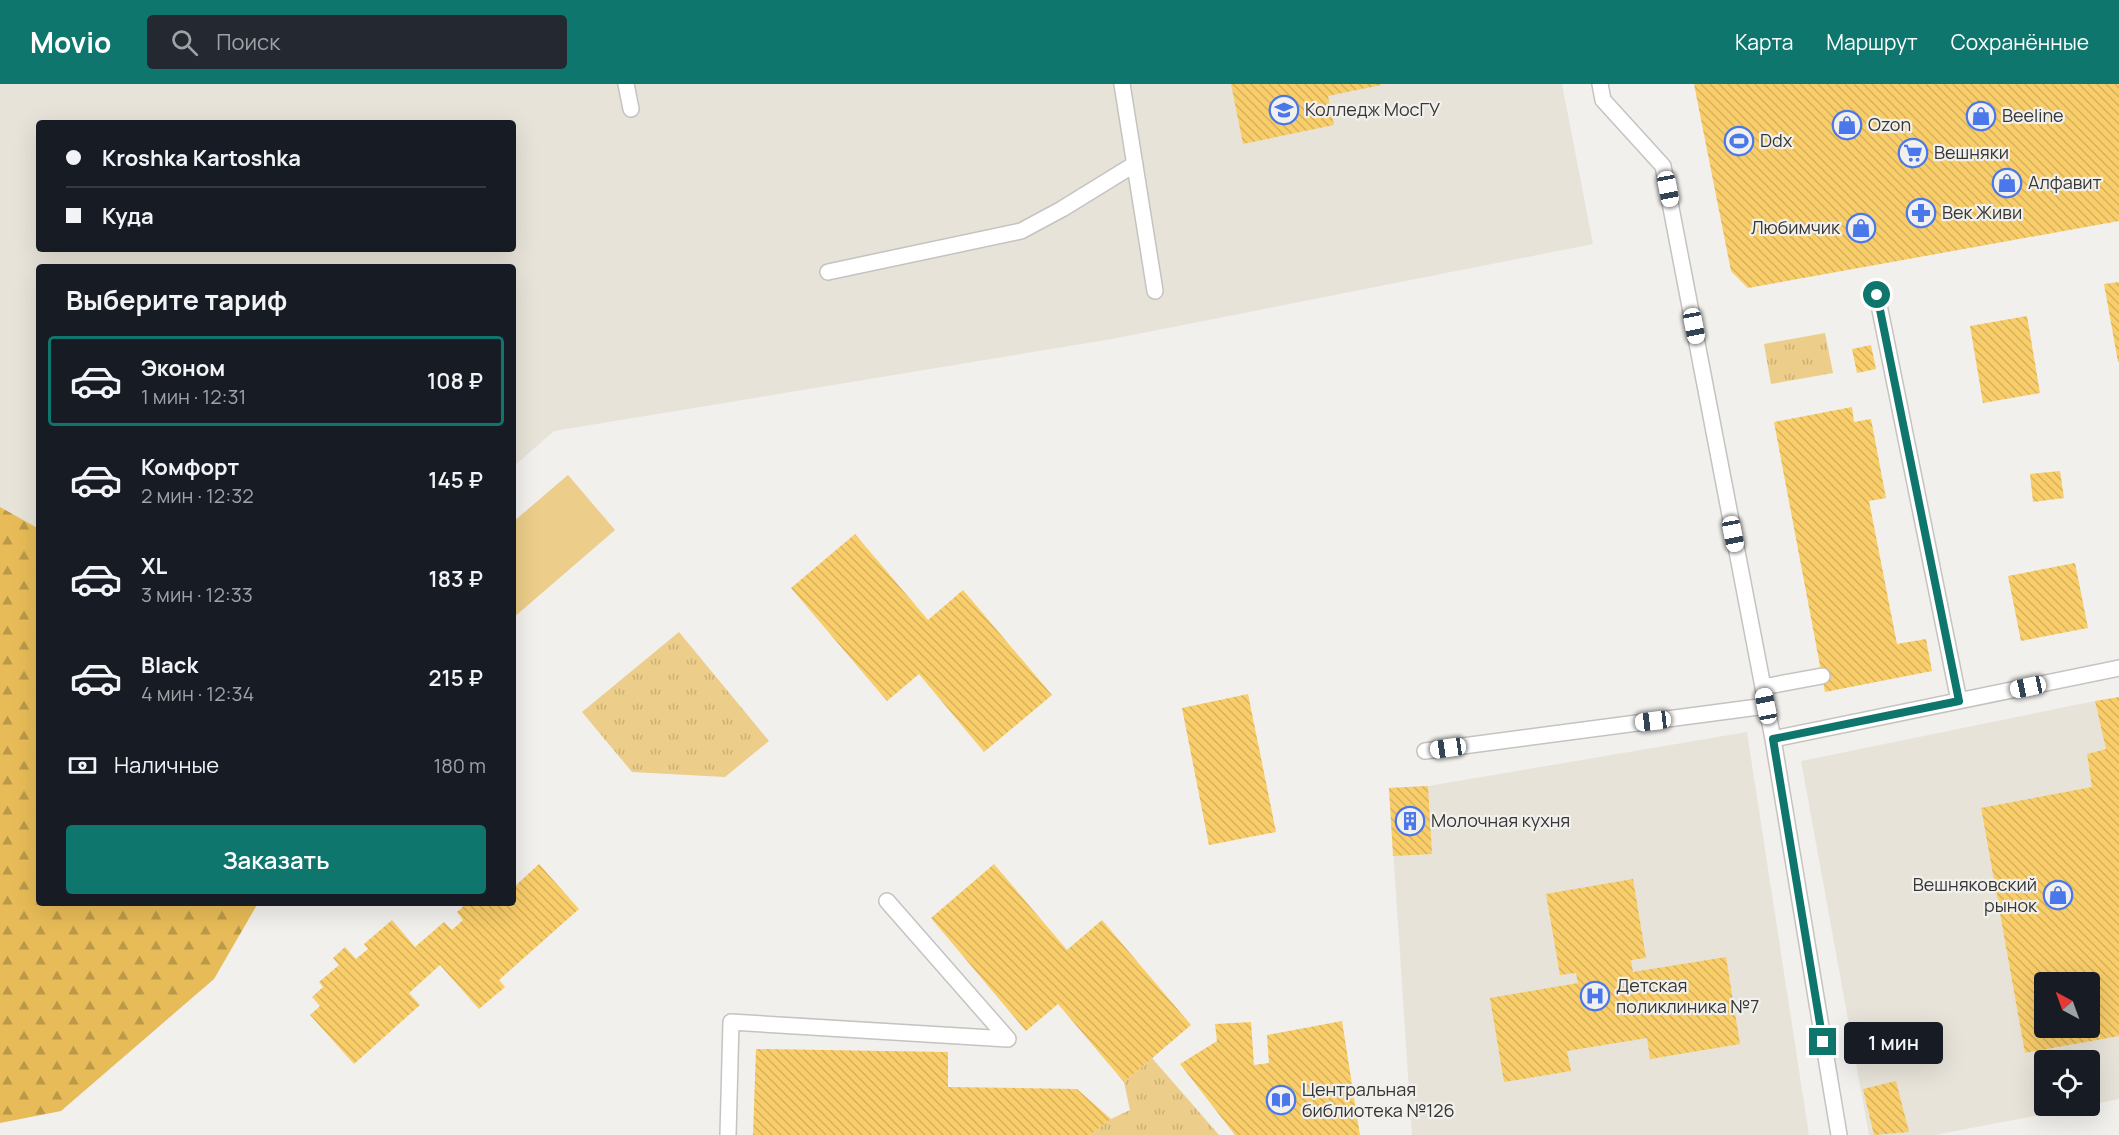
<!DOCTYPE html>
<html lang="ru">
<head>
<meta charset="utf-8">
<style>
  :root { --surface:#171b24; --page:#242831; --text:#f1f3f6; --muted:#9ea1a6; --line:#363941; --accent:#0f766e }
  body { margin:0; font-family:Manrope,sans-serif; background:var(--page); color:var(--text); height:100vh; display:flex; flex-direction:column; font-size:22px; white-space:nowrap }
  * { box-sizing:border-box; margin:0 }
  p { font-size:20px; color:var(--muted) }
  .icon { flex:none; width:33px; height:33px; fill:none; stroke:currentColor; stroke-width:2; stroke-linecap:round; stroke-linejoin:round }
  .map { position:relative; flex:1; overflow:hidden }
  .drawer { position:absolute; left:36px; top:180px; width:480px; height:642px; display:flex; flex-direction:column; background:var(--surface); border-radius:6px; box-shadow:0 6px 24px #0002 }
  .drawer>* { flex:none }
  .banner { position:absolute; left:36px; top:36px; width:480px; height:132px; border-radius:6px; box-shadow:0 6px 24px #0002; display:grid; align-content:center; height:132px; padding:0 30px; background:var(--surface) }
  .needle { width:39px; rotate:319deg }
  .controls { position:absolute; left:2034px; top:888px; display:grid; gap:12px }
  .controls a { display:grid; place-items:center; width:66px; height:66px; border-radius:6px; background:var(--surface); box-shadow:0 6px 24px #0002; font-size:30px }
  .end { position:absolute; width:27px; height:27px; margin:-14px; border:8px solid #0f766e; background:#fff; box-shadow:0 0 0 3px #fff }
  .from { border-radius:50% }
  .bubble { position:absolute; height:42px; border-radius:6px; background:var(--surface); box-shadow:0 6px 24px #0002; font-size:20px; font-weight:600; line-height:42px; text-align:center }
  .car { position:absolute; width:18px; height:36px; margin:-18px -9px; border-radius:8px; box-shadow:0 0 4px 2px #0007; background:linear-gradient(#fff 24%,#345 0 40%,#fff 0 76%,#345 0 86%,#fff 0) }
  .banner b { display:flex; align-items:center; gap:21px; height:57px; font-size:22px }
  .banner b+b { border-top:2px solid var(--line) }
  .banner i { width:15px; height:15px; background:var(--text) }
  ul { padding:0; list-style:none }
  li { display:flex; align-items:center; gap:18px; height:90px; margin:0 12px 9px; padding:0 18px; border:3px solid transparent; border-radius:6px }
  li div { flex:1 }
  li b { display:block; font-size:22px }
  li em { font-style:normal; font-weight:600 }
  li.selected { border-color:var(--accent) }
  li>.icon { width:54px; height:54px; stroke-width:1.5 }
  h2 { padding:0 30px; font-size:27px; line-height:72px }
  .pay { display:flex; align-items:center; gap:15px; height:66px; padding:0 30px; font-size:22px }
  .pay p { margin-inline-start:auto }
  .primary-button { display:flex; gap:12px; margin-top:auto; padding:12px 30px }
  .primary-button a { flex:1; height:69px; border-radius:6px; background:var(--accent); color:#fff; font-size:24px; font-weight:600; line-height:69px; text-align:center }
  header { display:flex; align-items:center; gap:36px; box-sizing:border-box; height:84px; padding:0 30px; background:var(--accent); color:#fff }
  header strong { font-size:28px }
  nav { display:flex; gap:33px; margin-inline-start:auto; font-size:21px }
  .search { width:420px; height:54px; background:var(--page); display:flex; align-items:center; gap:15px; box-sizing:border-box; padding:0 21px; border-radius:6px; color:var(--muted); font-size:22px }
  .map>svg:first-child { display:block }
</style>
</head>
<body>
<header>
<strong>Movio</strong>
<div class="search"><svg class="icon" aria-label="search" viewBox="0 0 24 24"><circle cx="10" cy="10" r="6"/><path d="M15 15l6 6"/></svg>Поиск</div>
<nav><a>Карта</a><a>Маршрут</a><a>Сохранённые</a></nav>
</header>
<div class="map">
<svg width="2119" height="1051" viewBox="0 0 2119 1051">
  <defs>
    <pattern id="grass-tufts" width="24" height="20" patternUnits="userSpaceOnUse" patternTransform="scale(1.5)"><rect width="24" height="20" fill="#eccd89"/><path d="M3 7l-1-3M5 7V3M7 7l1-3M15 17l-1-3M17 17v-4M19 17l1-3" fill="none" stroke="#cbb177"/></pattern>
    <pattern id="forest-firs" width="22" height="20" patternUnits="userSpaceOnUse" patternTransform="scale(1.5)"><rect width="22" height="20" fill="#e7bb57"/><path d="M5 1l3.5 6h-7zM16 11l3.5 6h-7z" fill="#bc9949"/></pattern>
    <pattern id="building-back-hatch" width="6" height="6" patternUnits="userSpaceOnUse" patternTransform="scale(1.5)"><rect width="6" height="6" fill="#f9cd6a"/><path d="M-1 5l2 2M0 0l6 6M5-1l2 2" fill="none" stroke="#d6b15c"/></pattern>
  </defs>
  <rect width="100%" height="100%" fill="#f1f0ed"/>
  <path fill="#e7e3d9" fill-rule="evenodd" d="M0,0H1562L1593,160L1112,255L554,347L513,383V183H39V798L0,832ZM39,39H513V165H39Z
    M2095,617L2106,665L2087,670L2092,703L1981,725L2025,969L2119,952V1015L2090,1021V976H2044V1022H2087L1935,1051H1869L1801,677Z
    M1747,648L1809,1051H1412L1389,704L1428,702Z"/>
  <path fill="url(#grass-tufts)" d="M1825,249L1833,289L1771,300L1764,260Z
    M679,548L769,657L725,693L632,688L582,628Z
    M1152,974L1219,1051H1090L1111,1035L1130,1026L1124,998Z"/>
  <path fill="url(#forest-firs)" d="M0,423L39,445V819H258L214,895L61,1027L0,1039Z"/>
  <path fill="#eccd89" d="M568,391L615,446L513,534V438Z"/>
  <path fill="url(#building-back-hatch)" fill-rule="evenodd" d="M1231,0H1381V1L1328,12L1334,41L1243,60Z
    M1694,0H2119V137L1748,204L1731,187Z
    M2119,198V278H2118L2104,200Z
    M2027,232L2040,309L1983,319L1970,242Z
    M1871,261L1876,285L1857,289L1852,265Z
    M1852,323L1854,338L1871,335L1886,414L1869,417L1897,560L1926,555L1932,587L1825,608L1774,338Z
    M2060,387L2064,414L2033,418L2030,390Z
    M855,450L928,536L963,506L1052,611L984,668L919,590L887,617L791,504Z
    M2075,479L2088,544L2021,557L2008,492Z
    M1248,610L1276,748L1209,761L1182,624Z
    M2119,613V952L2025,969L1981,724L2092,703L2087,670L2106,665L2095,617ZM2044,898H2090V944H2044Z
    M1428,702L1432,770L1393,772L1389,704Z
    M539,780L579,825L499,896L505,903L479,925L440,881L409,909L420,921L354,980L310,931L320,922L312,913L323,903L319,898L339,881L333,874L345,863L356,875L368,865L364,860L392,836L415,863L444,838L452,846L463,836L457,828L467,819H513V804Z
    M994,780L1067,866L1102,836L1191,941L1124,998L1058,920L1026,947L931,834Z
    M1633,795L1646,874L1631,876L1633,888L1726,873L1740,960L1650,975L1647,954L1567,967L1571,987L1504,998L1490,914L1578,899L1576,889L1560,891L1546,810Z
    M1342,937L1360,1051H1235L1180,980L1217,957L1215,940L1251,938L1254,981L1269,979L1267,951Z
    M756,965L948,968V1003L1077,1005L1111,1035L1090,1051H753Z
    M1896,997L1909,1048L1874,1051L1863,1005Z"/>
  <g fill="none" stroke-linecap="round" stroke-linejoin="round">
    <g stroke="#c5c3c0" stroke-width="18">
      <path id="service" d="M626,0L631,25
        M1122,0L1155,207
        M1600,0L1603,16L1663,82L1773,655L1839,1051
        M828,188L1021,147L1062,125L1135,80
        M1877,211L1959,617
        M1763,603L1822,592
        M1773,655L2119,584
        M1425,667L1766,622
        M728,1051L731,938L1008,955L887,817"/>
    </g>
    <use href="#service" stroke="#fff" stroke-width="15"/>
  </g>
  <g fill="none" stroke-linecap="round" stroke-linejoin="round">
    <path stroke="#0f766e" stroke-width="8" d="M1823,958L1773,655L1959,617L1877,211"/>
  </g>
  <defs>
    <g id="university-ring" transform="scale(1.5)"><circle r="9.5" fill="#f1f0ed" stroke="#4a77ea" stroke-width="1.5"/><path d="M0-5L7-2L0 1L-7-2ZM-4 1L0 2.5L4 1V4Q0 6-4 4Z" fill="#4a77ea"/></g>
    <g id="shop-ring" transform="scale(1.5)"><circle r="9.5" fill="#f1f0ed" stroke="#4a77ea" stroke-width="1.5"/><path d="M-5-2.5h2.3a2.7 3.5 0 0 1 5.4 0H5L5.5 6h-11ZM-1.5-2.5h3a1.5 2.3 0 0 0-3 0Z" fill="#4a77ea"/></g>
    <g id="stadium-ring" transform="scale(1.5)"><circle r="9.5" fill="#f1f0ed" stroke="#4a77ea" stroke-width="1.5"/><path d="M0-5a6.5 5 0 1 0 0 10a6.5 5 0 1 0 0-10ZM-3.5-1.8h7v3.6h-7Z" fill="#4a77ea"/></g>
    <g id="supermarket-ring" transform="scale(1.5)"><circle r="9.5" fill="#f1f0ed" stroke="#4a77ea" stroke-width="1.5"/><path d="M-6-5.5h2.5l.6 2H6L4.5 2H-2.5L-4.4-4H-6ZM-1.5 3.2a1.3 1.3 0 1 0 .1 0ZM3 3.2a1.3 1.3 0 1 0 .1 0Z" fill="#4a77ea"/></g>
    <g id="pharmacy-ring" transform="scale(1.5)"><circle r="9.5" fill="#f1f0ed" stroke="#4a77ea" stroke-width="1.5"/><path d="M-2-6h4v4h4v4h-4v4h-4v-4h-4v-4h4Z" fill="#4a77ea"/></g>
    <g id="building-ring" transform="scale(1.5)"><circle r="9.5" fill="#f1f0ed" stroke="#4a77ea" stroke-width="1.5"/><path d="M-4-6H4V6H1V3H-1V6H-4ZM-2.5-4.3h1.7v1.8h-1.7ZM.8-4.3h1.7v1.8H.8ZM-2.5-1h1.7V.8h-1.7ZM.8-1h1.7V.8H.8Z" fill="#4a77ea"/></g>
    <g id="hospital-ring" transform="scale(1.5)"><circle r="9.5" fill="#f1f0ed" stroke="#4a77ea" stroke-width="1.5"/><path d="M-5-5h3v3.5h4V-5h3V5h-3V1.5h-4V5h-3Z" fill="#4a77ea"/></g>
    <g id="library-ring" transform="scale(1.5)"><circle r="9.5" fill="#f1f0ed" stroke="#4a77ea" stroke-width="1.5"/><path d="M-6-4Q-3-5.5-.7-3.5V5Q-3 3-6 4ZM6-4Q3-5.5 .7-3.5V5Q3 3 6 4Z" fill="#4a77ea"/></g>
  </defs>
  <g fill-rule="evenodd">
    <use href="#university-ring" x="1284" y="26"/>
    <use href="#shop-ring" x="1981" y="32"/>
    <use href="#shop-ring" x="1847" y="41"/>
    <use href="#stadium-ring" x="1739" y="57"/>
    <use href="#supermarket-ring" x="1913" y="69"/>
    <use href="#shop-ring" x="2007" y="99"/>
    <use href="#pharmacy-ring" x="1921" y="129"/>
    <use href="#shop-ring" x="1861" y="144"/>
    <use href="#building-ring" x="1410" y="737"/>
    <use href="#shop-ring" x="2058" y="811"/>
    <use href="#hospital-ring" x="1595" y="912"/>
    <use href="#library-ring" x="1281" y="1016"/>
  </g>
  <g text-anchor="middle" stroke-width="4.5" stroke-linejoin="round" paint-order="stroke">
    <g font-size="18" fill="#363634" stroke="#f1f0ed" text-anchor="start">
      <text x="1305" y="32">Колледж МосГУ</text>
      <text x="2002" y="38">Beeline</text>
      <text x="1868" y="47">Ozon</text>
      <text x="1760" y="63">Ddx</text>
      <text x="1934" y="75">Вешняки</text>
      <text x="2028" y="105">Алфавит</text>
      <text x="1942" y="135">Век Живи</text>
      <text x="1840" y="150" text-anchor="end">Любимчик</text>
      <text x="1431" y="743">Молочная кухня</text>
      <text x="2037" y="807" text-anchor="end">Вешняковский<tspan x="2037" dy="21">рынок</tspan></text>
      <text x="1616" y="908">Детская<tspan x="1616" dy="21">поликлиника №7</tspan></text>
      <text x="1302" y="1012">Центральная<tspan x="1302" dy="21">библиотека №126</tspan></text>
    </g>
  </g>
</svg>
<div class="controls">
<a><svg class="needle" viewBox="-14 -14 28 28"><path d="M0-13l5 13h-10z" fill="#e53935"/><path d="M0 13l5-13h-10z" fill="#9ea1a6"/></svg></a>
<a><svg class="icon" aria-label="locate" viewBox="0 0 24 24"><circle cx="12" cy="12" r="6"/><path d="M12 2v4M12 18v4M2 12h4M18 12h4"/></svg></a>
</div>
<i class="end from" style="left:1877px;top:211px"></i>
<i class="end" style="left:1823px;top:958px"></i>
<div class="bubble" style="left:1844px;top:938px;width:99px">1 мин</div>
<i class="car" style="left:1668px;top:105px;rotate:169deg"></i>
<i class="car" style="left:1694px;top:242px;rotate:169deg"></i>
<i class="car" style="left:1733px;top:450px;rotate:169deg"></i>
<i class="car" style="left:2028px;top:603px;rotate:258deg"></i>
<i class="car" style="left:1766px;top:622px;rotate:349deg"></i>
<i class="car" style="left:1653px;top:637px;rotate:263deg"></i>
<i class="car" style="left:1448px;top:664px;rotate:262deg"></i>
<div class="banner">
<b><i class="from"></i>Kroshka Kartoshka</b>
<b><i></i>Куда</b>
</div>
<section class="drawer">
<h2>Выберите тариф</h2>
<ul>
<li class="selected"><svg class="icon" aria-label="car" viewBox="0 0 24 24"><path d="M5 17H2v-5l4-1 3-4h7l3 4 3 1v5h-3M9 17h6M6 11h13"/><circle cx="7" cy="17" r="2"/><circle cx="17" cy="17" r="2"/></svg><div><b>Эконом</b><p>1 мин · 12:31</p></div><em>108 ₽</em></li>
<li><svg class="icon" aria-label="car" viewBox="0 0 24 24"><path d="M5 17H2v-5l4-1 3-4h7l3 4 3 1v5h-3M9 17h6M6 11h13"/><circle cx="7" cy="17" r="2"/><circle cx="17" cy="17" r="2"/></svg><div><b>Комфорт</b><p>2 мин · 12:32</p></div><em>145 ₽</em></li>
<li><svg class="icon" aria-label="car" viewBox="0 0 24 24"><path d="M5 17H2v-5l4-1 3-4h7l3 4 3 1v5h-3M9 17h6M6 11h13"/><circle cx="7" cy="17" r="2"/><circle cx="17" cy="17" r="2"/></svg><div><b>XL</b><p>3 мин · 12:33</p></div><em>183 ₽</em></li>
<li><svg class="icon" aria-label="car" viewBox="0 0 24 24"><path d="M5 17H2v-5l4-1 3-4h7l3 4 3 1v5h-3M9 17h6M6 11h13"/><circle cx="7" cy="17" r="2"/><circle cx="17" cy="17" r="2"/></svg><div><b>Black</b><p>4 мин · 12:34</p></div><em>215 ₽</em></li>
</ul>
<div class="pay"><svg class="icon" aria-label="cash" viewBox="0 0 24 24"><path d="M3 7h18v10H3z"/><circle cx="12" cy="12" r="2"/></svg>Наличные<p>180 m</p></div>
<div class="primary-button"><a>Заказать</a></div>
</section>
</div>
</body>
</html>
